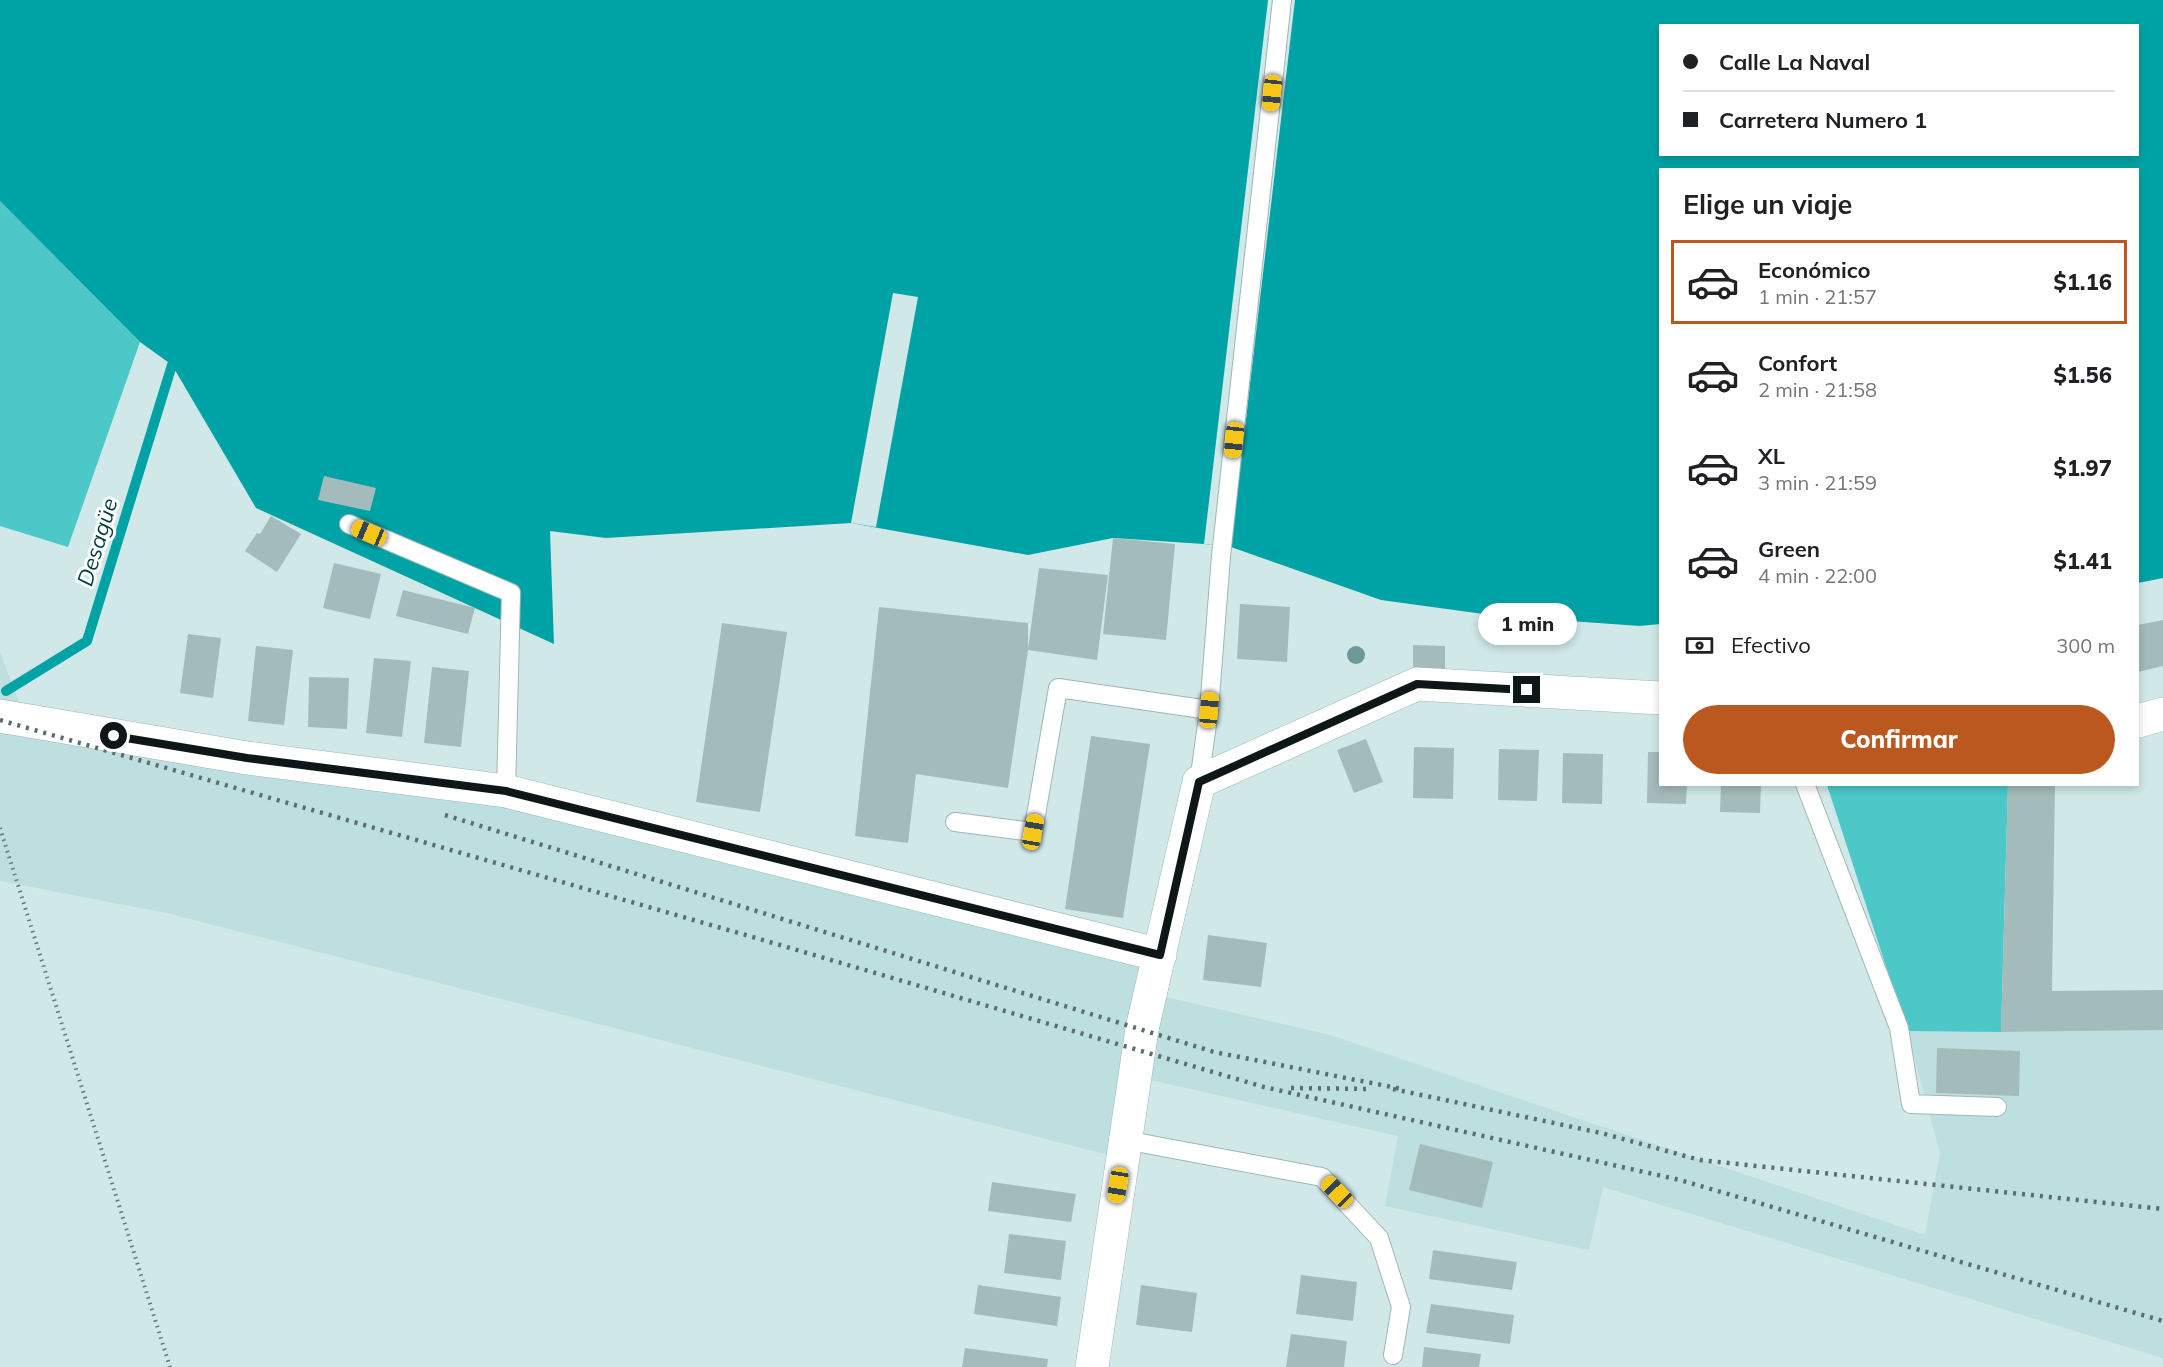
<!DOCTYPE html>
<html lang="es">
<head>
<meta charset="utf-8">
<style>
  :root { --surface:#fff; --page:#f2f2f2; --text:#202124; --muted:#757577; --line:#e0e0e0; --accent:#bb5820 }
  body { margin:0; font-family:Mulish,sans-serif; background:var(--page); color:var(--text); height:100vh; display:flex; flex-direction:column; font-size:22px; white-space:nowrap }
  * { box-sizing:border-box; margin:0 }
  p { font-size:20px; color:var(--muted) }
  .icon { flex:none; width:33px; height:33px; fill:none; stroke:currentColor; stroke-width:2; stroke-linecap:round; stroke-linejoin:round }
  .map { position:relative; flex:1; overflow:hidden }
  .details { position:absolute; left:1659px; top:168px; width:480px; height:618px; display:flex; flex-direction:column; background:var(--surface); border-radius:0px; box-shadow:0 3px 9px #0003 }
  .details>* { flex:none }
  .banner { position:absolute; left:1659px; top:24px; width:480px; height:132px; border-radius:0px; box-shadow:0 3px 9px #0003; display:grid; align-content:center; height:132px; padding:0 24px; background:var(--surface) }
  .end { position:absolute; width:27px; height:27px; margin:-14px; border:8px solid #0e1717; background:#fff; box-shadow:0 0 0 3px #fff }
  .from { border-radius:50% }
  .bubble { position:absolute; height:42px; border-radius:21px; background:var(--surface); box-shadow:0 3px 9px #0003; font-size:20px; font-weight:800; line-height:42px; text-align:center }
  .car { position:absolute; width:18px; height:36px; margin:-18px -9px; border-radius:8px; box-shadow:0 0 4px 2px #0007; background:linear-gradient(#f5c518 24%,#345 0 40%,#f5c518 0 76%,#345 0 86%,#f5c518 0) }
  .banner b { display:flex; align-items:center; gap:21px; height:57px; font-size:22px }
  .banner b+b { border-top:2px solid var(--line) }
  .banner i { width:15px; height:15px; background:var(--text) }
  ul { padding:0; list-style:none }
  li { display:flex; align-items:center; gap:18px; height:84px; margin:0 12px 9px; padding:0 12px; border:3px solid transparent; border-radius:0px }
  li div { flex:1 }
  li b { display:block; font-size:22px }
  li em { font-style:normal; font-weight:800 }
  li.on { border-color:var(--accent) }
  li>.icon { width:54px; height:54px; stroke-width:1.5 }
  h2 { padding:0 24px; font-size:27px; line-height:72px }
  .pay { display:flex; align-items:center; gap:15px; height:66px; padding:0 24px; font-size:22px }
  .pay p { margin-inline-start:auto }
  .cta { display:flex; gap:12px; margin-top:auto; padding:12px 24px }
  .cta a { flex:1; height:69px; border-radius:36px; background:var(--accent); color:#fff; font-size:24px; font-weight:800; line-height:69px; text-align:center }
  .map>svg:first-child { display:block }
</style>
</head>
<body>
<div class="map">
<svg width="2163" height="1367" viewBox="0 0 2163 1367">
  <rect width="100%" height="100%" fill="#d0e8e8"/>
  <path fill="#bddfdf" d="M0,652L26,720L506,791L1158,959L1149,993L1330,1035L1925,1235L1940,1153L1907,1031L2163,1030V1358L1603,1187L1589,1250L1385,1206L1398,1136L1133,1076L1124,1159L167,913L0,881Z"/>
  <path fill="#4dc8c9" d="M0,201L140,342L68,547L0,526Z
    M1827,785H2008L2001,1032L1907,1031Z"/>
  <path fill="#00a3a5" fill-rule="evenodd" d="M0,0H2163V578L2138,583V170H1660V624L1640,626L1498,616L1381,600L1231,547L1204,544L1113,538L1028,555L851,523L606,538L550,531L554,644L256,508L172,365L140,342L0,201ZM1660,26H2138V154H1660Z"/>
  <path fill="#d0e8e8" d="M1268,0H1295L1231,547L1204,544Z
    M893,293L918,297L876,527L851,523Z"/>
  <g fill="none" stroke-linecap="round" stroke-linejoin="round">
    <path stroke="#00a3a5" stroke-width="10" d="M6,691L87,641L172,365"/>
  </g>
  <path fill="#a4bbbb" d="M324,476L376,488L370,511L318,500Z
    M271,516L301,534L277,572L245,551L257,533L260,534Z
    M1113,538L1175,544L1166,640L1103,634Z
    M334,563L381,574L370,619L323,608Z
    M1039,568L1108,575L1097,660L1028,650L1008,788L916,774L908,843L855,836L879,607L1028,623V649Z
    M403,590L475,608L468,634L396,616Z
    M1240,604L1290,607L1287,662L1237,659Z
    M2163,620V666L2138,672V625Z
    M722,623L787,632L760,812L696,802Z
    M188,634L221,638L213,698L180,693Z
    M1413,645L1445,646V675H1413Z
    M256,646L293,650L284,725L248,721Z
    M374,658L411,661L402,737L366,733Z
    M432,667L469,671L461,747L424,743Z
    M309,677L349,678L347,729L308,727Z
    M1091,736L1150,744L1123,918L1065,909Z
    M1366,739L1383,782L1354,793L1337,750Z
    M1414,747L1454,748L1453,799L1413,798Z
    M1499,749L1539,750L1537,801L1498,800Z
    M1648,752H1660V784H1687L1686,804L1647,803Z
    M1563,753L1603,754L1602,804L1562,803Z
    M1721,784H1761L1760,813L1720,812Z
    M2008,784H2055L2052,991L2163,990V1030L2001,1032Z
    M1208,935L1267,943L1261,987L1203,980Z
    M1937,1048L2020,1051L2019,1096L1936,1093Z
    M1420,1144L1493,1162L1482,1208L1409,1190Z
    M992,1182L1076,1194L1071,1222L988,1211Z
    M1009,1234L1066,1241L1061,1280L1004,1273Z
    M1433,1250L1517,1262L1512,1290L1429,1279Z
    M1301,1275L1357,1282L1353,1321L1296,1314Z
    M978,1285L1061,1297L1057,1326L974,1314Z
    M1141,1285L1197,1293L1192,1332L1136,1325Z
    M1431,1304L1514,1315L1510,1344L1426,1333Z
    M1291,1334L1347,1341L1344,1367H1286Z
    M1424,1347L1481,1354L1479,1367H1422Z
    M965,1348L1048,1359L1047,1367H962Z"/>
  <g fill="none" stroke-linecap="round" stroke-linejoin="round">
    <g stroke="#9eb6b6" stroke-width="20">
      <path id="service" d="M349,524L511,593L506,791
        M1199,782L1209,710L1221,556L1282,0
        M1805,784L1899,1028L1911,1104L1997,1107
        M955,822L1033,832L1058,688L1209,710
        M1125,1140L1322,1177L1379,1238L1401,1307L1393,1355"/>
    </g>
    <g stroke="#9eb6b6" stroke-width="34">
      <path id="minor" d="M0,716L247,758L506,791L1160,955
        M2138,721L2163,714
        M1092,1367L1142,1029L1199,782L1417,684L1660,698"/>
    </g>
    <path stroke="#687878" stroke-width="4" stroke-dasharray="1.5 4.5" stroke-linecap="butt" d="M0,828L170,1367"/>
    <use href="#service" stroke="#fff" stroke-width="18"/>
    <use href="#minor" stroke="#fff" stroke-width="33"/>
    <path stroke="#5d6c6c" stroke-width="4.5" stroke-dasharray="3 6" stroke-linecap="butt" d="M0,720L756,938L1264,1087L1680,1180L2163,1321
      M445,815L1214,1052L1402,1089
      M1291,1088L1369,1089
      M1393,1089L1601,1133L1700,1160L2163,1209"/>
  </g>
  <circle fill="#6f9898" cx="1356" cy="655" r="9"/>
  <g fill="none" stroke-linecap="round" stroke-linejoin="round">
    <path stroke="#0e1717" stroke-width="8" d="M114,736L247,758L506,791L1160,955L1199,782L1417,684L1527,690"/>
  </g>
  <g text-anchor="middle" stroke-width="6" stroke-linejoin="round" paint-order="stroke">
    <g font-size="22" font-style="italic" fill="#003f3f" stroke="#fff">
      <text transform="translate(97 542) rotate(-73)" y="8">Desagüe</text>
    </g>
  </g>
</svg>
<i class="end from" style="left:114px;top:736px"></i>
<i class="end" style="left:1527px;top:690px"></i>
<div class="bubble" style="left:1478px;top:603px;width:99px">1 min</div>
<i class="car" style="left:1272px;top:93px;rotate:186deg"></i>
<i class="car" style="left:1234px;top:440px;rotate:186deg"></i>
<i class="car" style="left:369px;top:533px;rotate:293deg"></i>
<i class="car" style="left:1209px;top:710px;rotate:5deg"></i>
<i class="car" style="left:1033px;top:832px;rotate:10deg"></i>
<i class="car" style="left:1118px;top:1185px;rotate:189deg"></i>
<i class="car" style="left:1337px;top:1192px;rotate:316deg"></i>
<div class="banner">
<b><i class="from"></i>Calle La Naval</b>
<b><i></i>Carretera Numero 1</b>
</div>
<section class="details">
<h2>Elige un viaje</h2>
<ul>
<li class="on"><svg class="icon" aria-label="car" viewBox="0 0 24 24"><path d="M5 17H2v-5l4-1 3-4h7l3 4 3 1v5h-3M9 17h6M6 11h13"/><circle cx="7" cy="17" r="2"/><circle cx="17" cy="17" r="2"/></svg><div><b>Económico</b><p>1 min · 21:57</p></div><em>$1.16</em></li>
<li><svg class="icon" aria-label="car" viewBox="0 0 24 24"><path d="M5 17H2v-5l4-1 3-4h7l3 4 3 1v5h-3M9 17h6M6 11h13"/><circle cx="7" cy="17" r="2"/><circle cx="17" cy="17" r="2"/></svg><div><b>Confort</b><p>2 min · 21:58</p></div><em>$1.56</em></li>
<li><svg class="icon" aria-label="car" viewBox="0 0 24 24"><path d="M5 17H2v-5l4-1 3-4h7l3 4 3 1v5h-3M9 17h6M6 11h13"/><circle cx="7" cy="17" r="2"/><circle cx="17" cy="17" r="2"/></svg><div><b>XL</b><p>3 min · 21:59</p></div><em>$1.97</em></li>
<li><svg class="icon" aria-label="car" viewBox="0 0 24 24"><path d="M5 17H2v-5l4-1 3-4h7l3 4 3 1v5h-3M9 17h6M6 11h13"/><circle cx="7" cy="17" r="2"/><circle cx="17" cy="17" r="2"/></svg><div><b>Green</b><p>4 min · 22:00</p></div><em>$1.41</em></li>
</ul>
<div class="pay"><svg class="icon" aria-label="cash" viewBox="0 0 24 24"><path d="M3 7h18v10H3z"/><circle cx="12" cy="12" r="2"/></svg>Efectivo<p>300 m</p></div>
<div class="cta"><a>Confirmar</a></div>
</section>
</div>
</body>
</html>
